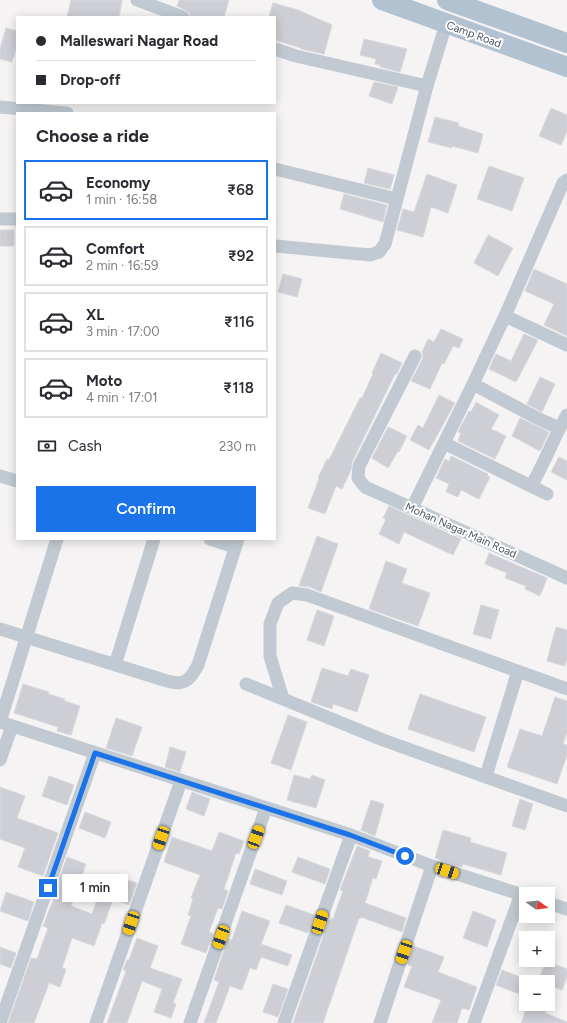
<!DOCTYPE html>
<html lang="en">
<head>
<meta charset="utf-8">
<style>
  :root { --surface:#fff; --page:#f2f2f3; --text:#2b2b33; --muted:#7c7c81; --line:#e1e1e2; --accent:#1a73e8 }
  body { margin:0; font-family:Figtree,sans-serif; background:var(--page); color:var(--text); height:100vh; display:flex; flex-direction:column; font-size:15px; white-space:nowrap }
  * { box-sizing:border-box; margin:0 }
  p { font-size:13px; color:var(--muted) }
  .icon { flex:none; width:22px; height:22px; fill:none; stroke:currentColor; stroke-width:2; stroke-linecap:round; stroke-linejoin:round }
  .map { position:relative; flex:1; overflow:hidden }
  .sheet { position:absolute; left:16px; top:112px; width:260px; height:428px; display:flex; flex-direction:column; background:var(--surface); border-radius:0px; box-shadow:0 2px 10px #0003 }
  .sheet>* { flex:none }
  .guide { position:absolute; left:16px; top:16px; width:260px; height:88px; border-radius:0px; box-shadow:0 2px 10px #0003; display:grid; align-content:center; height:88px; padding:0 20px; background:var(--surface) }
  .needle { width:26px; rotate:104deg }
  .fabs { position:absolute; left:519px; top:887px; display:grid; gap:8px }
  .fabs a { display:grid; place-items:center; width:36px; height:36px; border-radius:0px; background:var(--surface); box-shadow:0 2px 10px #0003; font-size:20px }
  .end { position:absolute; width:18px; height:18px; margin:-9px; border:5px solid #1a73e8; background:#fff; box-shadow:0 0 0 2px #fff }
  .from { border-radius:50% }
  .bubble { position:absolute; height:28px; border-radius:0px; background:var(--surface); box-shadow:0 2px 10px #0003; font-size:13px; font-weight:600; line-height:28px; text-align:center }
  .car { position:absolute; width:12px; height:24px; margin:-12px -6px; border-radius:5px; box-shadow:0 0 3px 1px #0007; background:linear-gradient(#f5c518 24%,#345 0 40%,#f5c518 0 76%,#345 0 86%,#f5c518 0) }
  .guide b { display:flex; align-items:center; gap:14px; height:38px; font-size:15px }
  .guide b+b { border-top:1px solid var(--line) }
  .guide i { width:10px; height:10px; background:var(--text) }
  ul { padding:0; list-style:none }
  li { display:flex; align-items:center; gap:12px; height:60px; margin:0 8px 6px; padding:0 12px; border:2px solid var(--line); border-radius:0px }
  li div { flex:1 }
  li b { display:block; font-size:15px }
  li em { font-style:normal; font-weight:600 }
  li.on { border-color:var(--accent) }
  li>.icon { width:36px; height:36px; stroke-width:1.5 }
  h2 { padding:0 20px; font-size:18px; line-height:48px }
  .pay { display:flex; align-items:center; gap:10px; height:44px; padding:0 20px; font-size:15px }
  .pay p { margin-inline-start:auto }
  .button { display:flex; gap:8px; margin-top:auto; padding:8px 20px }
  .button a { flex:1; height:46px; border-radius:0px; background:var(--accent); color:#fff; font-size:16px; font-weight:600; line-height:46px; text-align:center }
  .map>svg:first-child { display:block }
</style>
</head>
<body>
<div class="map">
<svg width="567" height="1023" viewBox="0 0 567 1023">
  <rect width="100%" height="100%" fill="#f5f3f3"/>
  <path fill="#cdcfd5" stroke="#d7d9de" d="M71,0H122L119,17H67Z
    M179,0H229L224,17H191L189,12L177,6Z
    M273,3L298,10L332,25L324,54L301,49V48L275,40V17H269Z
    M6,28L17,31V46L12,62L0,59V49Z
    M364,39L407,49L400,72L380,67V65L375,64L376,59L360,55Z
    M374,82L398,87L392,104L369,96Z
    M551,108L567,115V131L561,145L539,136Z
    M435,117L459,123L458,126L483,134L478,153L452,146V148L428,142Z
    M489,166L524,178L512,211L477,199Z
    M368,168L394,175L390,189L364,183Z
    M427,174L457,185L448,213L431,207L423,237L397,230L403,209L414,212Z
    M344,194L387,205L383,222L340,209Z
    M0,230H14V246H0Z
    M488,235L513,248L498,276L474,263Z
    M534,269L567,284V336L544,325L554,304L525,291Z
    M283,274L302,279L297,297L278,292Z
    M441,329L463,339L459,348L453,346L444,364L442,363L430,389L411,381L422,360L423,355L422,352L428,339L434,342Z
    M524,334L538,340L516,382L489,369L496,354L511,361Z
    M381,353L402,363L397,374H395L352,462L351,470L342,489L336,486L325,514L308,508L319,479L318,478L327,459L329,460L360,398H362L373,374L372,373Z
    M540,377L555,384L542,412L527,404Z
    M439,395L455,403L429,450L410,440L418,425L423,428Z
    M476,402L499,415L491,429L506,436L495,459L458,441L461,433L458,432L469,411L471,412Z
    M520,418L549,432L540,451L512,436Z
    M388,427L407,436L399,452L398,451L388,468L372,458Z
    M451,456L488,474L487,476L490,477L479,499L461,490L458,497L446,492L449,484L436,478L445,459L449,461Z
    M559,457L567,461V480L551,472Z
    M389,506L461,539L453,555L404,532L399,544L379,534L386,519L383,518Z
    M317,536L338,544L321,592L310,587L299,586Z
    M489,553L547,578L540,596L525,589L526,586L505,578L507,573L485,564Z
    M386,561L407,569L402,583L430,593L418,626L369,609Z
    M481,605L499,610L491,639L473,634Z
    M317,610L334,616L324,646L307,640Z
    M556,627L567,630V658L565,666L547,661Z
    M322,668L348,676L351,669L369,675L357,712L333,704L332,709L311,702Z
    M23,684L49,692L48,694L65,699L64,701L80,706L71,735L57,731L58,727L14,713Z
    M420,694L486,717L474,752L408,729Z
    M555,697L567,701V732L563,744L567,745V755L557,784L507,767L520,729L542,736Z
    M288,715L307,722L291,770L271,763Z
    M116,718L142,727L132,756L106,748Z
    M170,747L186,752L180,772L165,767Z
    M294,775L310,779L312,775L325,780L316,808L287,800Z
    M49,776L74,785L67,805L42,796Z
    M0,787L25,796L17,818L58,833L43,876L18,867L25,848L0,839Z
    M192,792L210,799L204,816L186,809Z
    M520,799L533,804L525,830L512,826Z
    M371,800L384,804L375,836L361,830Z
    M85,812L111,822L105,838L79,828Z
    M443,830L471,838L470,842L507,853L501,875L463,864L462,867L435,858Z
    M219,832L244,841L239,854L236,853L224,889L228,891L222,909L218,908L209,932L213,934L206,953L181,944L191,916L188,915L193,899L191,898L200,875L164,862L172,837L212,851Z
    M357,846L370,851L368,857L382,861L376,879L373,878L365,903L406,918L402,932L361,917L360,919L359,918L323,1023H293L329,920L331,921V918L333,919L343,891L340,890Z
    M67,857L86,864L71,906L92,914L98,897L112,902L104,924L102,923L94,946L72,938L62,968L66,969L60,987L49,983L34,1023H8L31,958L37,959L48,928L43,926L60,882H58Z
    M298,857L330,869L325,884L292,872Z
    M255,869L287,881L282,895L250,884Z
    M118,877L137,883L129,905L110,898Z
    M6,892L34,902L28,921L0,911Z
    M286,905L314,915L308,933L279,923Z
    M242,911L270,921L261,944L292,955L288,966L261,957L256,970L250,968L242,990L230,986L216,1023H204L219,982L214,980L228,939L232,940Z
    M473,911L496,920L487,947L463,938Z
    M137,938L158,946L150,968L182,979L173,1003L176,1004L171,1018L154,1012L162,989L142,981L127,1023H107L126,971L123,970L127,960H129Z
    M414,946L444,957L438,972L477,987L469,1010L462,1008L457,1023H432L441,1000L404,987L412,966L408,965Z
    M0,947L16,953L11,968L0,964Z
    M546,961L567,969V977L562,990L548,984V982L538,981Z
    M502,970L528,980L522,995L496,985Z
    M273,984L288,989L278,1017L263,1012Z
    M528,1004H548L545,1013L567,1022V1023H521Z"/>
  <g fill="none" stroke-linecap="round" stroke-linejoin="round">
    <path stroke="#c1cad2" stroke-width="13" d="M137,0L183,17
      M275,49L296,56L427,86
      M0,107L67,113
      M275,169L397,199
      M0,219H17
      M275,246L370,255L379,252L385,244L427,86L446,24
      M505,316L567,345
      M415,356L359,466L358,478L365,487L567,578
      M473,384L537,418L559,428
      M444,443L547,494
      M0,476L17,481
      M531,486C545,463 553,438 567,415
      M412,508L473,384L505,316L563,183L567,180
      M210,539L235,547
      M0,629L167,681C185,686 190,680 198,665L238,539
      M115,665L154,539
      M246,684L283,699
      M567,689L307,595L292,593L278,603L270,624V656L283,699L383,740L567,806
      M0,722L351,835L432,866L526,896
      M0,722L57,539
      M0,760L12,726
      M486,776L518,671
      M548,903L567,909
      M0,1023L95,753
      M96,1023L181,781
      M190,1023L266,808
      M284,1023L351,835
      M380,1023L432,866
      M474,1023L521,894"/>
    <path stroke="#b3c2d1" stroke-width="20" d="M382,0L567,67
      M447,0L567,43"/>
  </g>
  <g fill="none" stroke-linecap="round" stroke-linejoin="round">
    <path stroke="#1a73e8" stroke-width="5" d="M48,888L95,753L350,835L405,856"/>
  </g>
  <g text-anchor="middle" stroke-width="4" stroke-linejoin="round" paint-order="stroke">
    <g font-size="11" fill="#4a5661" stroke="#fff">
      <text transform="translate(474 34) rotate(20)" y="4">Camp Road</text>
      <text transform="translate(461 530) rotate(24)" y="4">Mohan Nagar Main Road</text>
    </g>
  </g>
</svg>
<div class="fabs">
<a><svg class="needle" viewBox="-14 -14 28 28"><path d="M0-13l5 13h-10z" fill="#e53935"/><path d="M0 13l5-13h-10z" fill="#7c7c81"/></svg></a>
<a>+</a>
<a>−</a>
</div>
<i class="end from" style="left:405px;top:856px"></i>
<i class="end" style="left:48px;top:888px"></i>
<div class="bubble" style="left:62px;top:874px;width:66px">1 min</div>
<i class="car" style="left:256px;top:837px;rotate:20deg"></i>
<i class="car" style="left:161px;top:838px;rotate:199deg"></i>
<i class="car" style="left:447px;top:871px;rotate:108deg"></i>
<i class="car" style="left:320px;top:922px;rotate:19deg"></i>
<i class="car" style="left:131px;top:923px;rotate:199deg"></i>
<i class="car" style="left:221px;top:937px;rotate:200deg"></i>
<i class="car" style="left:404px;top:952px;rotate:199deg"></i>
<div class="guide">
<b><i class="from"></i>Malleswari Nagar Road</b>
<b><i></i>Drop-off</b>
</div>
<section class="sheet">
<h2>Choose a ride</h2>
<ul>
<li class="on"><svg class="icon" aria-label="car" viewBox="0 0 24 24"><path d="M5 17H2v-5l4-1 3-4h7l3 4 3 1v5h-3M9 17h6M6 11h13"/><circle cx="7" cy="17" r="2"/><circle cx="17" cy="17" r="2"/></svg><div><b>Economy</b><p>1 min · 16:58</p></div><em>₹68</em></li>
<li><svg class="icon" aria-label="car" viewBox="0 0 24 24"><path d="M5 17H2v-5l4-1 3-4h7l3 4 3 1v5h-3M9 17h6M6 11h13"/><circle cx="7" cy="17" r="2"/><circle cx="17" cy="17" r="2"/></svg><div><b>Comfort</b><p>2 min · 16:59</p></div><em>₹92</em></li>
<li><svg class="icon" aria-label="car" viewBox="0 0 24 24"><path d="M5 17H2v-5l4-1 3-4h7l3 4 3 1v5h-3M9 17h6M6 11h13"/><circle cx="7" cy="17" r="2"/><circle cx="17" cy="17" r="2"/></svg><div><b>XL</b><p>3 min · 17:00</p></div><em>₹116</em></li>
<li><svg class="icon" aria-label="car" viewBox="0 0 24 24"><path d="M5 17H2v-5l4-1 3-4h7l3 4 3 1v5h-3M9 17h6M6 11h13"/><circle cx="7" cy="17" r="2"/><circle cx="17" cy="17" r="2"/></svg><div><b>Moto</b><p>4 min · 17:01</p></div><em>₹118</em></li>
</ul>
<div class="pay"><svg class="icon" aria-label="cash" viewBox="0 0 24 24"><path d="M3 7h18v10H3z"/><circle cx="12" cy="12" r="2"/></svg>Cash<p>230 m</p></div>
<div class="button"><a>Confirm</a></div>
</section>
</div>
</body>
</html>
